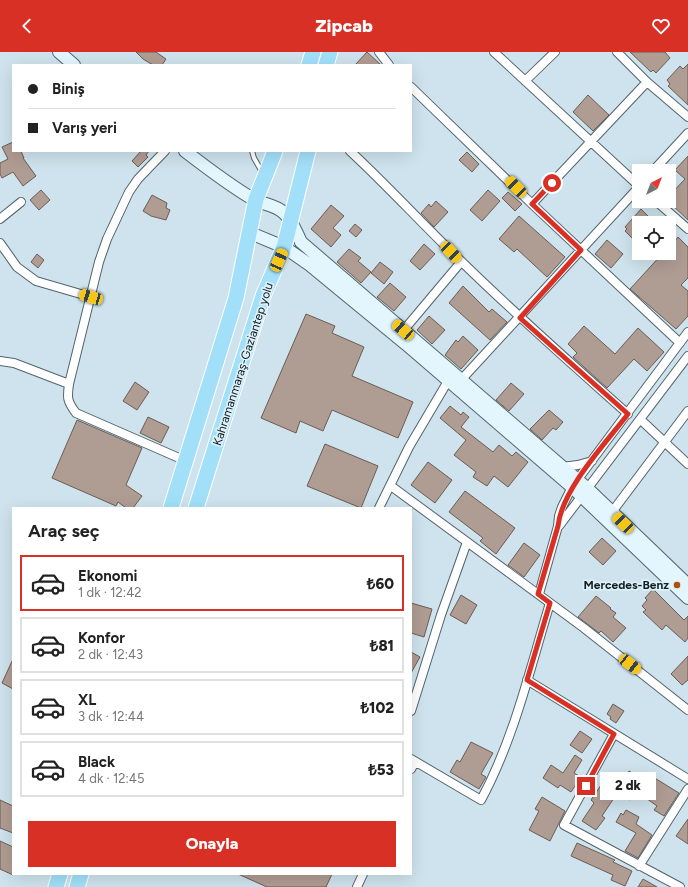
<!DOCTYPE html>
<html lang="tr">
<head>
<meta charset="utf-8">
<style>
  :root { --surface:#fff; --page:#f2f2f2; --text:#222; --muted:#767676; --line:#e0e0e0; --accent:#d93025 }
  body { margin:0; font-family:Figtree,sans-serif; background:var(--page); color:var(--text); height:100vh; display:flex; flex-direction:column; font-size:15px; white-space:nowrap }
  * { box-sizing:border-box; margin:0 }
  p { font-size:13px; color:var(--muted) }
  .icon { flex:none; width:22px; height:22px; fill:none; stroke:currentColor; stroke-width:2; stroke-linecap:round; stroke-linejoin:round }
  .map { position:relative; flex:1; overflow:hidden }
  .details { position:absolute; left:12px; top:455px; width:400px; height:368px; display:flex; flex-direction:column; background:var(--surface); border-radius:0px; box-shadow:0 4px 16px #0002 }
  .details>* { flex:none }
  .guide { position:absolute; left:12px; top:12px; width:400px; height:88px; border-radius:0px; box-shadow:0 4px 16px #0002; display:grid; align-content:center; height:88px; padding:0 16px; background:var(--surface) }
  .needle { width:26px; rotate:42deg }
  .controls { position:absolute; left:632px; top:112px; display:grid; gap:8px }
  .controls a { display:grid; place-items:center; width:44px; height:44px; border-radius:0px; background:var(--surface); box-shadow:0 4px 16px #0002; font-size:20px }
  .end { position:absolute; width:18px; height:18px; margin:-9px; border:5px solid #d93025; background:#fff; box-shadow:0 0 0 2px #fff }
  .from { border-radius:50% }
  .bubble { position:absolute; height:28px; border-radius:0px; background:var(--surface); box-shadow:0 4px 16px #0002; font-size:13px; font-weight:800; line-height:28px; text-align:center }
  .car { position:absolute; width:12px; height:24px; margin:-12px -6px; border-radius:5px; box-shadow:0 0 3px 1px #0007; background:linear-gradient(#f5c518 24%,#345 0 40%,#f5c518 0 76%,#345 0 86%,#f5c518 0) }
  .guide b { display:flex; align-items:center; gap:14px; height:38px; font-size:15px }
  .guide b+b { border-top:1px solid var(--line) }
  .guide i { width:10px; height:10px; background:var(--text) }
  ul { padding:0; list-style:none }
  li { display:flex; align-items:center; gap:12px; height:56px; margin:0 8px 6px; padding:0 8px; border:2px solid var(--line); border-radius:0px }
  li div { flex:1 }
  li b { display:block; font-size:15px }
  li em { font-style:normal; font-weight:800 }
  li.active { border-color:var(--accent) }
  li>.icon { width:36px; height:36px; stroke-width:1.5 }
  h2 { padding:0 16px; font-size:18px; line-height:48px }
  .button { display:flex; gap:8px; margin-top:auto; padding:8px 16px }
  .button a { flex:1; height:46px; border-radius:0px; background:var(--accent); color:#fff; font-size:16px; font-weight:800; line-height:46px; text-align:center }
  header { display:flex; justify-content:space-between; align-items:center; height:52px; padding:0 16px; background:var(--accent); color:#fff; font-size:18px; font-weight:800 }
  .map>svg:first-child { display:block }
</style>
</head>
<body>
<header><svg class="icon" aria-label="back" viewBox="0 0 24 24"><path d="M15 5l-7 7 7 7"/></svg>Zipcab<svg class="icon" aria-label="heart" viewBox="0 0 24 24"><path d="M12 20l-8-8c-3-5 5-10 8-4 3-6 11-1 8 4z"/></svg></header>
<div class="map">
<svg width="688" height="835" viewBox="0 0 688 835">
  <rect width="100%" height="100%" fill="#cee3ed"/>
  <path fill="#af9c93" stroke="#6d5c53" d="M136,0H156L166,7L162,13H153L143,7Z
    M367,0L381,13H355Z
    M630,0H665L670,6L656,21L653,18L651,20Z
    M688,12V53L668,34L670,32L667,28L680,14L683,17Z
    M588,43L609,63L593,79L573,60Z
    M13,90V99H21L24,106H23L36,124L23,134L13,120L2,126L0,122V111L8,107L2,95Z
    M141,99H149L146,103L148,105L138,115L132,109Z
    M467,100L479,112L472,120L459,108Z
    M688,104V168L669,150V144L685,127L675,118Z
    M41,138L50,148L39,158L30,148Z
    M488,138L500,149L482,169L470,158Z
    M508,140L522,152L515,159L502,146Z
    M152,143L167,151L166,156L170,158L166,168L151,164L143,159Z
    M436,149L448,160L434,175L421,161L429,152L431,155Z
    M331,153L344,164L333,176L341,183L331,195L311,177Z
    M641,157L655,171H639V193L625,179L627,177L625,175Z
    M519,164L565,205L547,225L517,197L514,200L499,187Z
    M355,172L362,178L356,185L349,179Z
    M678,185L688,195V226L681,233L688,239V264L676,277L630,237L663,201H669V190L672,187L675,189Z
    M607,188L623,202L611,216L595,202Z
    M424,192L435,202L420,218L410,209Z
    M349,197L361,206L358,209L371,220L361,231L337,210Z
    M37,202L44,208L38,216L31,210Z
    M380,210L393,220L384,232L371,221Z
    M390,231L406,245L394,259L377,245Z
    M463,234L489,260L492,257L507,270L490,288L449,251Z
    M306,262L335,274L332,281L364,295L352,324L413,350L398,386L332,358L323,379L300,369L296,381L261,366Z
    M429,264L445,278L432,292L417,278Z
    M584,274L615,302L638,276L664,300L647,319L634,307L607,336L573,305L577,301L568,292Z
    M463,284L478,298L461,317L445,303L456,288L458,290Z
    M135,330L149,340L137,358L123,349Z
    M511,331L524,342L509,359L496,348Z
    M450,354L461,363L463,360L469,365L461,375L493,400L499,393L512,404L516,400L528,410L508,435L494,424L487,434L473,425L476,420L454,403L466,388L440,366Z
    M549,358L563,370L556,378L553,376L542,388L530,377Z
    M148,365L169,375L161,391L140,381Z
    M77,368L142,396L126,433L142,444L133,456H126L118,450L116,454L52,426Z
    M325,392L378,414L361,456L307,434Z
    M428,410L452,428L435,451L411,433Z
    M465,439L515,476L496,502L480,489L483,486L449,460Z
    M602,486L616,499L603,513L589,500Z
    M524,491L540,503L524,525L508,513Z
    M653,537L684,568L688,564V586L685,590L666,573L662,578L643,560L646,558L642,554L647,548L645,546Z
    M461,543L477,553L466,572L450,563Z
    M596,544L611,556L610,557L616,561L613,565L626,576L613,590L601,579L599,581L578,565Z
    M411,551L432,557L424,585L411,581Z
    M411,600L420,605L411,621Z
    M688,604V628L682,633L671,622Z
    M13,607V637L2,631Z
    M613,652L624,659L616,671L610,667L611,665L607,662Z
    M580,679L592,687L582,701L570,693Z
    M471,690L493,701L481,722L486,725L479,737L450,720L457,708L460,710Z
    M575,703L582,708L574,721L581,725L571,740L560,733L558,736L543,726L551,713L563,721Z
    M629,719L649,731L653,725L679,741L664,764L654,758L657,754L636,739L630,748L616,740Z
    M601,733L616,743L602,764L605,766L596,778L582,769L594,751L591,748Z
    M542,745L565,759L550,789L529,778L539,759L535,757Z
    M0,748L13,754V781L0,776Z
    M626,758L639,765L636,772L652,783L638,806L625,799L636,781L616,770L621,761L623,763Z
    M688,767V792L676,784Z
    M0,789L13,795V823L0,817Z
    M577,791L615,808L613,810L632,819L625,834L611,828L613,823L571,804Z
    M238,822H332L326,835H267Z
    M643,827L657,835H638Z"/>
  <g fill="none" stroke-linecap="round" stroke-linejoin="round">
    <g stroke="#51646c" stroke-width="6">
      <path id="lane" d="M252,99L254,106L262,120"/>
    </g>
    <g stroke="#51646c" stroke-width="10">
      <path id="street" d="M379,0L389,13
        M494,0L639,134
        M617,0L647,30L688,65
        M525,29L555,0
        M411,35L532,152L680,291
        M165,99L138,127L129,140L107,187L99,210L69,332C67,346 67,349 76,361L186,409
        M350,99C389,135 424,174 462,210C516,263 572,312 628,362
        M653,119L688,81
        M656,149L688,177
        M532,152L647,30
        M0,167L21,150
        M0,191L17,215L36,229L91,245
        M403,279L461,210
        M0,309L14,311L69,332
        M461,328L639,135
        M641,368L688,412
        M562,415L578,413L592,409
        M391,434L584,576L688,658
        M379,456L409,395L448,329
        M612,460L688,359
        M559,474L688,304
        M539,542L558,474L559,464L562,455L572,435L688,280
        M527,628L688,727
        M411,659L441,563L467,490
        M614,682L564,773L680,835
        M411,707L481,748C514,687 530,617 550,551
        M411,717L415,710
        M639,814L688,737
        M357,835L363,822"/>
    </g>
    <g stroke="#51646c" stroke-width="14">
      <path id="secondary" d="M59,0L74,13
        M185,99C207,116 229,133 253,147C263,153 275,152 284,161C292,168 296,180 301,190L588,437L688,533
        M248,180L284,195L310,213L406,292L572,435L688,546"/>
    </g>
    <g stroke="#fff" stroke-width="17">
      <path id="highway" d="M309,13L313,0
        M326,13L330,0
        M171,456L236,246L256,147L275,99
        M196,456L263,244L284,195L308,99
        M56,835L60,822
        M77,835L81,822"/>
    </g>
    <use href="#lane" stroke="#fff" stroke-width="4"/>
    <use href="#street" stroke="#fff" stroke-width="8"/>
    <use href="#secondary" stroke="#e3f6fe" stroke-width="12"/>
    <use href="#highway" stroke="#a2e0fa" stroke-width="15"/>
  </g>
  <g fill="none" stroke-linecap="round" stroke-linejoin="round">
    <path stroke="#d93025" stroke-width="5" d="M552,131L532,152L581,198L520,266L628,362C605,392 562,437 558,474L538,542L550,551L527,628L614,682L586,734"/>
  </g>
  <circle fill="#b15108" stroke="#dbf1fa" stroke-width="1.5" cx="677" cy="533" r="4"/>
  <g text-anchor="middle" stroke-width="3.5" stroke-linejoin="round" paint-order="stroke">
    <g font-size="12" fill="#151d20" stroke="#dbf1fa">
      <text transform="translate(243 312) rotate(-72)" y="4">Kahramanmaraş-Gaziantep yolu</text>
    </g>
    <g font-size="12" font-weight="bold" fill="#151d20" stroke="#dbf1fa" text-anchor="end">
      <text x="669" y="537">Mercedes-Benz</text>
    </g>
  </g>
</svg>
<div class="controls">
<a><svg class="needle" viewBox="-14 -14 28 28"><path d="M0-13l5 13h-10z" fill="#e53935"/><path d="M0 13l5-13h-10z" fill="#767676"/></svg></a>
<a><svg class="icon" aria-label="locate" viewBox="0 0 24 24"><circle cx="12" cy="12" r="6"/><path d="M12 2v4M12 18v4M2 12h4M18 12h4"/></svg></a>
</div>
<i class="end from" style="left:552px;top:131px"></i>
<i class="end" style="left:586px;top:734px"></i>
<div class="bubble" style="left:600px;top:720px;width:56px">2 dk</div>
<i class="car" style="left:516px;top:135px;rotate:315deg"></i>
<i class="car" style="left:451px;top:200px;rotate:136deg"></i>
<i class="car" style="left:279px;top:208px;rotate:24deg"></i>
<i class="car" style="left:91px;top:245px;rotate:286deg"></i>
<i class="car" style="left:403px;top:278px;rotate:311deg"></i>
<i class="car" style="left:623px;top:471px;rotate:314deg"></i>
<i class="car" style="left:630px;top:612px;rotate:128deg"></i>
<div class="guide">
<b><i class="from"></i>Biniş</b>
<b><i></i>Varış yeri</b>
</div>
<section class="details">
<h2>Araç seç</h2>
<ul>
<li class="active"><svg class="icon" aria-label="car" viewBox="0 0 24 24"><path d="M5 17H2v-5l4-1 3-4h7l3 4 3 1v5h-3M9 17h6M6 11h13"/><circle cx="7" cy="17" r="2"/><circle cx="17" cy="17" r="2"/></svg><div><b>Ekonomi</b><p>1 dk · 12:42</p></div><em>₺60</em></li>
<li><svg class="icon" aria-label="car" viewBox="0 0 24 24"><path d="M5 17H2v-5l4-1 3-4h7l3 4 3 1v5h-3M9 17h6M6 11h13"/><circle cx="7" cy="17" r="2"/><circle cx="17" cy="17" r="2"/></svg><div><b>Konfor</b><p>2 dk · 12:43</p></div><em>₺81</em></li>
<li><svg class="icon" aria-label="car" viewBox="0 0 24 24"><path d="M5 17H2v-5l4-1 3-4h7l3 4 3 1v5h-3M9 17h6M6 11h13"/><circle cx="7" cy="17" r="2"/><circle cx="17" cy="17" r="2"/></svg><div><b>XL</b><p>3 dk · 12:44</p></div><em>₺102</em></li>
<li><svg class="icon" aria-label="car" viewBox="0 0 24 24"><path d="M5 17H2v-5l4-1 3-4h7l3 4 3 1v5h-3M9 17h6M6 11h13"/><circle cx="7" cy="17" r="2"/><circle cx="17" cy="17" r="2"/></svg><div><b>Black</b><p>4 dk · 12:45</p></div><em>₺53</em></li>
</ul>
<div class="button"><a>Onayla</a></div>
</section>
</div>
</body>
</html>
